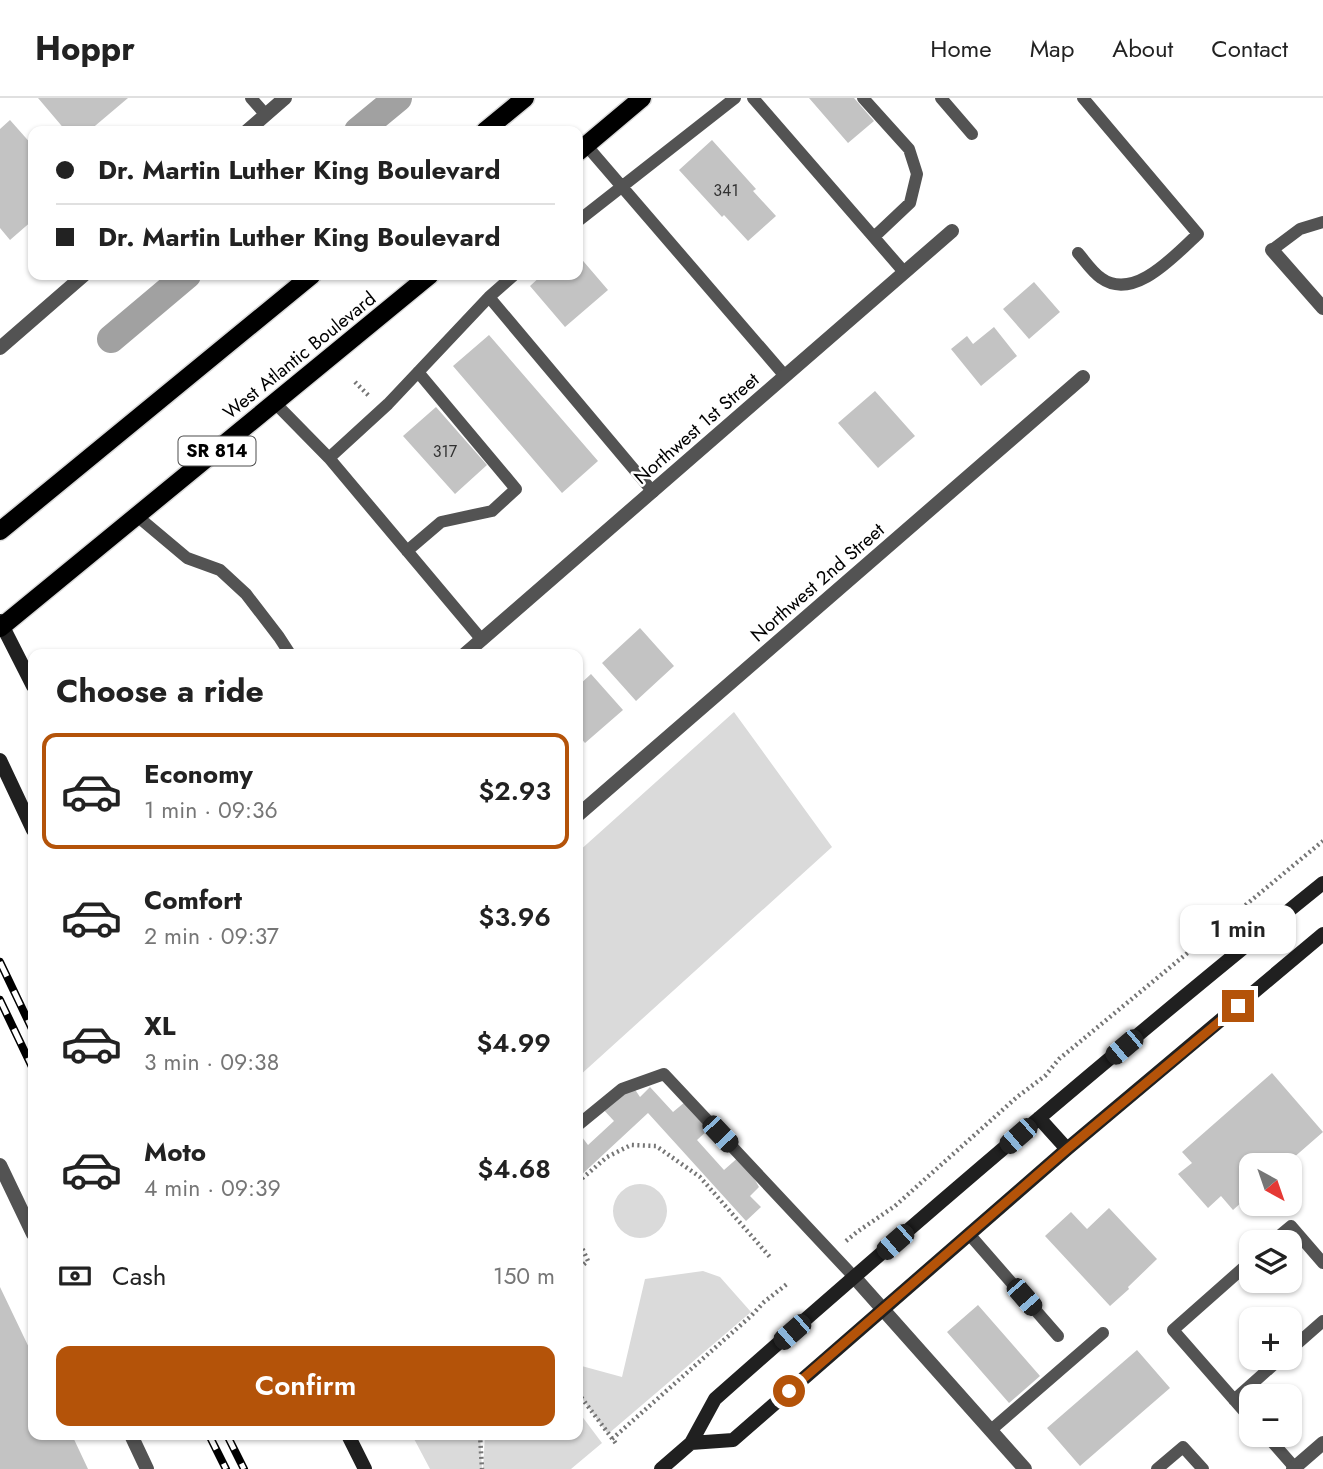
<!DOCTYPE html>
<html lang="en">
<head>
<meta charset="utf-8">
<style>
  :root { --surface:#fff; --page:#f6f6f6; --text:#222; --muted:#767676; --line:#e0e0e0; --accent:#b45309 }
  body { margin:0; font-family:Jost,sans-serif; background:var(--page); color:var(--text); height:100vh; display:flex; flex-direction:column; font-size:26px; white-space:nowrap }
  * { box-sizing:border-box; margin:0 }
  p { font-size:23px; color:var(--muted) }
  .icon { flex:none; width:38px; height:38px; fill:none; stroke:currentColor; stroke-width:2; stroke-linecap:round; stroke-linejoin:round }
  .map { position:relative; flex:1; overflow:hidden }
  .details { position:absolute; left:28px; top:551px; width:555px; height:791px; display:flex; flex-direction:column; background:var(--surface); border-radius:14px; box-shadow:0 2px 5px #0004 }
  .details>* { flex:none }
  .guide { position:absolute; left:28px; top:28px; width:555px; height:154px; border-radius:14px; box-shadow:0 2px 5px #0004; display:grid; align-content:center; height:154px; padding:0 28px; background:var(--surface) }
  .needle { width:46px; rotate:140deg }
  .buttons { position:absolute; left:1239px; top:1055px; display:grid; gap:14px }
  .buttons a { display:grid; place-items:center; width:63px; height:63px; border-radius:14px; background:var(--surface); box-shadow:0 2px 5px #0004; font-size:35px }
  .end { position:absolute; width:32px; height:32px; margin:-16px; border:9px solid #b45309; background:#fff; box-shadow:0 0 0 4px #fff }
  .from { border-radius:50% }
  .bubble { position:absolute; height:49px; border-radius:14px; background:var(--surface); box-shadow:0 2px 5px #0004; font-size:23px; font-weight:600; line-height:49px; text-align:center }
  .car { position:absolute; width:21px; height:42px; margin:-21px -10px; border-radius:9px; box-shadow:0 0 5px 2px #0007; background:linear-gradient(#222 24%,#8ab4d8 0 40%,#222 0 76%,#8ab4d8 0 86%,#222 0) }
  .guide b { display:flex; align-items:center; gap:24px; height:66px; font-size:26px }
  .guide b+b { border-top:2px solid var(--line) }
  .guide i { width:18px; height:18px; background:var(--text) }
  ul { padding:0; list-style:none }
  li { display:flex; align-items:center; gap:21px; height:116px; margin:0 14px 10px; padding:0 14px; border:4px solid transparent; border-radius:14px }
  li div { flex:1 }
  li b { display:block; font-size:26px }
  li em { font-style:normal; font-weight:600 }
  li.selected { border-color:var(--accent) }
  li>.icon { width:63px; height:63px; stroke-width:1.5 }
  h2 { padding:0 28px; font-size:32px; line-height:84px }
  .pay { display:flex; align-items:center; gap:18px; height:77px; padding:0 28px; font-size:26px }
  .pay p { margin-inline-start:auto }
  .cta { display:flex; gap:14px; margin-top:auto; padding:14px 28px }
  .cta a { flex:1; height:80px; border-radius:14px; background:var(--accent); color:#fff; font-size:28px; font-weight:600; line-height:80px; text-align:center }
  header { display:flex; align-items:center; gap:42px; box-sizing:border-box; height:98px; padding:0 35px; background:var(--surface); border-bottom:2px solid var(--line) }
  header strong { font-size:33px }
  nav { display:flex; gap:38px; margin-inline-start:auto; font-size:24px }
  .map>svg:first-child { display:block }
</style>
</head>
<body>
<header>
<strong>Hoppr</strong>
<nav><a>Home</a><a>Map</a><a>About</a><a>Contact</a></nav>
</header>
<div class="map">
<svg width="1323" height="1371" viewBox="0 0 1323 1371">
  <rect width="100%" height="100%" fill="#fff"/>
  <path fill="#dadada" d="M734,614L832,749L578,979V754Z
    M613 1113a27 27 0 1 1 54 0a27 27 0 1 1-54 0Z
    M703,1173L720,1179L751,1214L608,1336L578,1295V1267L622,1279L645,1181Z
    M578,1313L602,1345L571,1371H483L485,1337H578Z
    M412,1337H480L482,1371H430Z"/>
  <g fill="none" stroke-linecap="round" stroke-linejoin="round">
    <path stroke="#a1a1a1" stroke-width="28" d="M358,33L398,0
      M111,241L187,177"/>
  </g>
  <path fill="#c3c3c3" d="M38,0H128L89,33H66Z
    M809,0H854L874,23L848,45Z
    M10,22L33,48V122L10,142L0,130V31Z
    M712,42L756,91L753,93L776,118L748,143L724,117L722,119L679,72Z
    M578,157L608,192L565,229L530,188L542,177H578Z
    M1034,184L1060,214L1029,241L1003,211Z
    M994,229L1017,258L981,288L951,251L967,238L973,246Z
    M489,237L598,363L562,395L453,268Z
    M875,293L915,338L878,370L838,325Z
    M436,309L487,367L455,396L403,338Z
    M640,530L674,568L636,603L602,565Z
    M591,576L623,612L585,645L578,637V588Z
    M1272,975L1323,1034L1284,1068H1251V1096L1233,1112L1221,1098L1208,1110L1178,1076L1192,1065L1182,1054Z
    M650,989L673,1014L685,1004L709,1031L697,1042L724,1072L741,1057L759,1089L750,1098L761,1109L746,1123L648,1015L578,1080V1041L582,1039L588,1047L614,1023L601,1009L634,990L640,999Z
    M1109,1110L1157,1161L1128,1189L1129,1191L1110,1208L1045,1138L1071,1114L1087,1131Z
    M0,1189L33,1258V1337H72L88,1371H0Z
    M978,1207L1040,1278L1009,1305L947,1234Z
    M1137,1252L1170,1290L1080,1368L1047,1330Z"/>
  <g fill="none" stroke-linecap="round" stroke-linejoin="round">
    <g stroke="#dbdbdb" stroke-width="21">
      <path id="primary" d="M485,33L525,0
        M578,54L642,0
        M0,433L312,177
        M0,530L430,177"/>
    </g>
    <path stroke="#757575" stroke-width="4.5" stroke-dasharray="2 3.5" stroke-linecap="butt" d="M355,284L369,298
      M578,1084L607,1059L631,1047L656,1048L700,1079L770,1159
      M578,1141L588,1163L578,1171
      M846,1143L857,1134L895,1108L1017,999L1045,978L1059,961L1323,743
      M578,1295L617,1347
      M480,1337L482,1371
      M612,1341L751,1218L764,1204L787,1186"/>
    <path stroke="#535353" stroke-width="12" d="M251,0L266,17
      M753,0L904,174
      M863,0L909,51L917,76L910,105L874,139
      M941,0L972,36
      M586,47L785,278
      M578,123L735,0
      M1272,152L1300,131L1323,124
      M1078,155C1085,163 1092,174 1101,180C1134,204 1175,157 1198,136L1083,0
      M489,199L653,394
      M275,305L329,360L482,542
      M329,360L388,306L489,199L514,177
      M137,418L187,460L220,472L246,496L279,539L290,556
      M407,453L441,424L492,413L516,391L418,274
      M578,1027L622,991L664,976L855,1180
      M969,1136L1058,1238
      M1272,1144L1291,1128L1323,1165
      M1251,1163L1173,1232L1251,1321
      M1290,1252L1323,1223
      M1234,1302L1281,1260
      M991,1332L1103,1235
      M1266,1337L1296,1371
      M1157,1371L1183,1349L1203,1371"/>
    <path stroke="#535353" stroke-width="14" d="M247,33L285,0
      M1272,152L1323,210
      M0,250L84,177
      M465,556L952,133
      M578,717L1083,279
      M0,1067L33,1136
      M131,1337L147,1371
      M1293,1371L1323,1345"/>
    <path stroke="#535353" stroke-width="14" d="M855,1180L1025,1371"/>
    <path stroke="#202020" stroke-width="14" d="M0,523L33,588
      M0,662L33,732
      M1039,1020L1067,1051
      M348,1337L365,1371
      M691,1345L733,1342L1067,1051L1323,836
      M661,1371L691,1345L715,1301C914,1125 1116,952 1323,785"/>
    <use href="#primary" stroke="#000" stroke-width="18"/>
    <g stroke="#000" stroke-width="8">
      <path id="rail" d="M0,864L33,933
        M0,902L33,971
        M209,1337L226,1371
        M227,1337L244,1371"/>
    </g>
    <use href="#rail" stroke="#fff" stroke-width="5" stroke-dasharray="16" stroke-linecap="butt"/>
  </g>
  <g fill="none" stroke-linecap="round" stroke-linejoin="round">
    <path stroke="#b45309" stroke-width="9" d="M789,1293L1067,1051L1238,908"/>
  </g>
  <g text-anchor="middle" stroke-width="5" stroke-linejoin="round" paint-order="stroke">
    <g font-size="16" fill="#313131">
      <text x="726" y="98">341</text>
      <text x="445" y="359">317</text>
    </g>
    <rect fill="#fff" stroke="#4c4c4c" stroke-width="2" x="178.5" y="338.5" width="77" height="29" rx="5"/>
    <g font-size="18" font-weight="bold" fill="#000">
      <text x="217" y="359">SR 814</text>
    </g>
    <g font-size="19" fill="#000" stroke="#fff">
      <text transform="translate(299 257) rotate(-39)" y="7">West Atlantic Boulevard</text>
      <text transform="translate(696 330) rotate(-41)" y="7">Northwest 1st Street</text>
      <text transform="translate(817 484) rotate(-41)" y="7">Northwest 2nd Street</text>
    </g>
  </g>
</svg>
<div class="buttons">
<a><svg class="needle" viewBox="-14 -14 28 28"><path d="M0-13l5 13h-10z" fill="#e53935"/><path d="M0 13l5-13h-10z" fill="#767676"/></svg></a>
<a><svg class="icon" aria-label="layers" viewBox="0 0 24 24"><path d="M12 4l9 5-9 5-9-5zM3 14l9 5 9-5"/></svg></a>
<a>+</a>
<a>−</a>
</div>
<i class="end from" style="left:789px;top:1293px"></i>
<i class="end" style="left:1238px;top:908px"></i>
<div class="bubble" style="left:1180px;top:807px;width:116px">1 min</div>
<i class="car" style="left:1124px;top:949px;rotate:230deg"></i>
<i class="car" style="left:720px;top:1036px;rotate:137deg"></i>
<i class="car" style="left:1018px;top:1038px;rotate:229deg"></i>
<i class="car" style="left:895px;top:1144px;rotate:229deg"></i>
<i class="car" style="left:1024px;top:1199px;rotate:139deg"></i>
<i class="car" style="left:792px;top:1234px;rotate:229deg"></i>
<div class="guide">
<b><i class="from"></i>Dr. Martin Luther King Boulevard</b>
<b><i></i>Dr. Martin Luther King Boulevard</b>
</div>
<section class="details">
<h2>Choose a ride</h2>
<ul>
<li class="selected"><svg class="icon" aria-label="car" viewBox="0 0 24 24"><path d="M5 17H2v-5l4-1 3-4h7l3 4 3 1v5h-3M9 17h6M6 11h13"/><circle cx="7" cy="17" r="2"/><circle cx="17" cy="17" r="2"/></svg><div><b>Economy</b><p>1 min · 09:36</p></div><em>$2.93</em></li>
<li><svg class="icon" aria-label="car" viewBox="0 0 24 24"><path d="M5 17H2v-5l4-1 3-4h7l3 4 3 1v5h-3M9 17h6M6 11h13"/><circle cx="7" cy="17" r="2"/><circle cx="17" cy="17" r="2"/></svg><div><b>Comfort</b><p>2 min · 09:37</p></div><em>$3.96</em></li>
<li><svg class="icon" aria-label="car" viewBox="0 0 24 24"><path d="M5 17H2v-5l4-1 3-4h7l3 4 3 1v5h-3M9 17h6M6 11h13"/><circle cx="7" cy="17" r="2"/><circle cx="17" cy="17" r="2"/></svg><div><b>XL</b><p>3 min · 09:38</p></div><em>$4.99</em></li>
<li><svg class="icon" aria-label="car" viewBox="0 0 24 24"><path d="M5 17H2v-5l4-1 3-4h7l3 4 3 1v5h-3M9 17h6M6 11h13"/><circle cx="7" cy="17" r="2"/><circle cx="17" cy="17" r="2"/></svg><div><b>Moto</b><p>4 min · 09:39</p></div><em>$4.68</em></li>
</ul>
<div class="pay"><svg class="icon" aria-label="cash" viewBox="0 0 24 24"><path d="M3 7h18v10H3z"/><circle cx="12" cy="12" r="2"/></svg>Cash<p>150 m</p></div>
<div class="cta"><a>Confirm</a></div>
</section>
</div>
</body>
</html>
